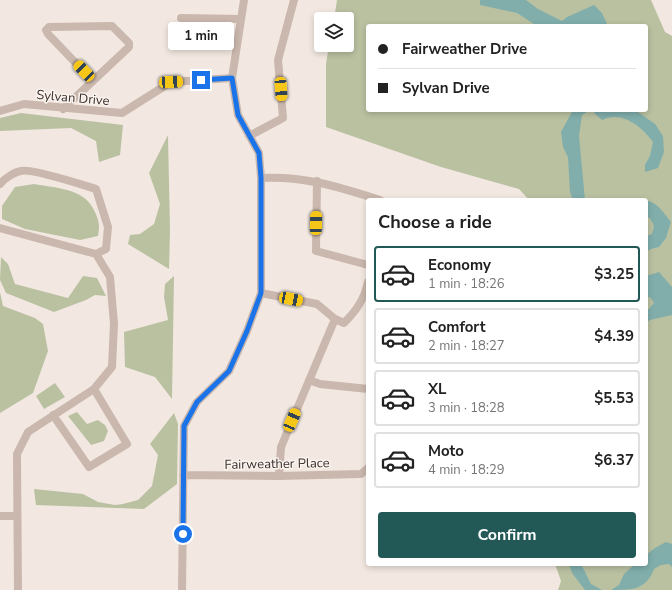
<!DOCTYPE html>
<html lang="en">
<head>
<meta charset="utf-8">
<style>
  :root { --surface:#fff; --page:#f6f6f6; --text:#222; --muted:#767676; --line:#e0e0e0; --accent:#225956 }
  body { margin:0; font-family:"Nunito Sans",sans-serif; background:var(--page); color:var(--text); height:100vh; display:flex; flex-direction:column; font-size:15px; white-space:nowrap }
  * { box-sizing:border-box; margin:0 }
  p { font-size:13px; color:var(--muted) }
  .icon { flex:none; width:22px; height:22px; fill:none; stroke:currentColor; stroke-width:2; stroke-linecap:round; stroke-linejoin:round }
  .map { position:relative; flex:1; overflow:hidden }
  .drawer { position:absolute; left:366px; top:198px; width:282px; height:368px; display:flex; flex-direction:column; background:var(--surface); border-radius:4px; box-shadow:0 2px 6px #0003 }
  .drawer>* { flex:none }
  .top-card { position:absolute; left:366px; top:24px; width:282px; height:88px; border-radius:4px; box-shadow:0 2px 6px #0003; display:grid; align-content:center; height:88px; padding:0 12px; background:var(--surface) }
  .tools { position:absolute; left:314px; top:12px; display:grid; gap:8px }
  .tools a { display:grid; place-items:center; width:40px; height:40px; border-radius:4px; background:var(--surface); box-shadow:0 2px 6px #0003; font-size:20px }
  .end { position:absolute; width:18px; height:18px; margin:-9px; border:5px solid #1a73e8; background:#fff; box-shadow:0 0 0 2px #fff }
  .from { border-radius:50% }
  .bubble { position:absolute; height:28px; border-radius:4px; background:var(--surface); box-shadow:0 2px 6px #0003; font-size:13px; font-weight:700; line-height:28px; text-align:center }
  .car { position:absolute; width:12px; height:24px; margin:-12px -6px; border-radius:5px; box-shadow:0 0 3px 1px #0007; background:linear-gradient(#f5c518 24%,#345 0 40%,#f5c518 0 76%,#345 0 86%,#f5c518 0) }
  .top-card b { display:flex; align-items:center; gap:14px; height:38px; font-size:15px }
  .top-card b+b { border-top:1px solid var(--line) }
  .top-card i { width:10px; height:10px; background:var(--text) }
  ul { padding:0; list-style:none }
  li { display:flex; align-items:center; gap:12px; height:56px; margin:0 8px 6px; padding:0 4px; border:2px solid var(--line); border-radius:4px }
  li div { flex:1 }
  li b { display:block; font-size:15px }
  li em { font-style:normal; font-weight:700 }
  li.active { border-color:var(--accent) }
  li>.icon { width:36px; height:36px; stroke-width:1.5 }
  h2 { padding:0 12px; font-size:18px; line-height:48px }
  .button { display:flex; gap:8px; margin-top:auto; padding:8px 12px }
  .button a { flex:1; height:46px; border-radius:4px; background:var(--accent); color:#fff; font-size:16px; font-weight:700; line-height:46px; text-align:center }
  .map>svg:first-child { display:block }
</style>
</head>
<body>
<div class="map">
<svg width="672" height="590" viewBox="0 0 672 590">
  <rect width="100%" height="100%" fill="#f2e8e1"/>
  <path fill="#bac1a1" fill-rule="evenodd" d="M337,0H651L665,32L672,36V590H558L561,581L555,564H646V200H529L519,189L441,167L326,127V64L329,45H347V19H334ZM368,26H646V110H368Z
    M21,113L123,125L120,155L99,162L96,141L71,128L0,131V118Z
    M168,135L170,231L169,269L128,244L130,235L140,234L154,224L160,204L149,173Z
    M34,184C55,188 84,188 94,210C99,220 100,225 98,236L80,240L25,229L2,219V206L15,187Z
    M1,257L8,264L15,284L68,298L83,276L97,278L106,296L95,295L86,300L54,312L6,293L0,280Z
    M174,276L172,399L155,377L125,367L124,332L168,320L164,297L165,284Z
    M0,292L3,306L35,318L43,324L48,351L33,393L0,413Z
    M55,383L65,397L44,409L36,396Z
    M77,412L87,424L98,420L105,425L108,431L104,441L91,445L68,416Z
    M174,413L178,424L177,484L144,509L36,505L34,489L83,494L98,502L115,505L123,504L138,500L152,486L158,455L150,444Z"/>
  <path fill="#81aeab" d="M480,0H526L538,9L562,21L567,17L594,5L602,13L608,26L584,24L582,26H537L517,13L480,5Z
    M573,110H590L582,115L579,136L585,200H573L570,192L568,157L563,147L561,132Z
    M598,110H635L655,124L663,136L664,152L658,168L645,172V165L650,156L653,142C642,126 621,110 602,120L594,113Z
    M626,199C653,199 655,201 671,222L666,238L659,247L651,249L646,252V236L652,234L654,226L650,218L646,217V200H624Z
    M659,272L672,287V315L650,320L646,323V309H649L654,303L651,298L646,296V276Z
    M666,542L672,544V567L669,564L661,565L654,569C646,590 632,590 611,590L619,585L624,574L635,564H646V555L655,548Z
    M569,564H581L591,584L602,590H585L572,573Z"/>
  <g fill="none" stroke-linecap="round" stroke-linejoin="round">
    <path stroke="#cab7ad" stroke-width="8" d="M181,18L241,19
      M63,109L129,47V43L112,26L49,27L46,30L48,34L93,81
      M0,111L24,104L122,113L171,82L232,78
      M249,136L283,118L278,60L294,0
      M261,178C306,176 339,187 380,200
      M317,181L316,251L368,265
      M0,184C4,179 14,172 21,171C31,168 83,185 96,189L108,227L106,249L96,254
      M0,228L96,254L110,277L114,324L112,367L94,389L28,432L17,454L18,590
      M261,293L317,304L335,319L281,447L279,476
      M335,319L344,323C356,311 364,300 368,282
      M309,380L320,384L368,389
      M53,415L89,467L127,444L94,389
      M183,475L279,476L361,474L368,468
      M0,516H17
      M182,590L184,426L197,402L229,371L247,331L261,293V178L259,153L238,115L232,78L244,0"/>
  </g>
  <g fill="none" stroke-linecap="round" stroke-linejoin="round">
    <path stroke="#1a73e8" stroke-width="5" d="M183,534L184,426L197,402L229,371L247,331L261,293V178L259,153L238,115L232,78L201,80"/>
  </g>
  <g text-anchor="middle" stroke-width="3" stroke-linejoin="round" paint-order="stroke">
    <g font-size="13" fill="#392e2b" stroke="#faf3ee">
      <text transform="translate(73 97) rotate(5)" y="5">Sylvan Drive</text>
      <text transform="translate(277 463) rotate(-1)" y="5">Fairweather Place</text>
    </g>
  </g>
</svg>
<div class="tools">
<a><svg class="icon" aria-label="layers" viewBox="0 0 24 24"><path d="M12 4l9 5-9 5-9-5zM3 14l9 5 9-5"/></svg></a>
</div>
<i class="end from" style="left:183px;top:534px"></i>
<i class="end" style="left:201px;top:80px"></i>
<div class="bubble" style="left:168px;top:22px;width:66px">1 min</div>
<i class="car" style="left:84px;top:71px;rotate:316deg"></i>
<i class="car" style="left:171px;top:82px;rotate:87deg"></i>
<i class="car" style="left:281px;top:89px;rotate:176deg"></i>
<i class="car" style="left:316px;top:223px;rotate:1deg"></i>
<i class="car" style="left:291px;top:299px;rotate:101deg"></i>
<i class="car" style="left:292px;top:420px;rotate:23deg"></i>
<div class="top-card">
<b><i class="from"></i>Fairweather Drive</b>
<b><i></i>Sylvan Drive</b>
</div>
<section class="drawer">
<h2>Choose a ride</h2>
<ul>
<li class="active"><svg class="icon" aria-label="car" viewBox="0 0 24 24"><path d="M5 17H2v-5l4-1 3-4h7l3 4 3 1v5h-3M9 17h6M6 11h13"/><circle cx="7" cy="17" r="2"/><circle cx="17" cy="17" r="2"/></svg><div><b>Economy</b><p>1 min · 18:26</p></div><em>$3.25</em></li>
<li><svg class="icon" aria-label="car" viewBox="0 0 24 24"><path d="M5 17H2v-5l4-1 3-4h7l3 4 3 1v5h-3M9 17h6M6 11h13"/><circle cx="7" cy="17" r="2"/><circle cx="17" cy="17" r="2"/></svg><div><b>Comfort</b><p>2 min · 18:27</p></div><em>$4.39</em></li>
<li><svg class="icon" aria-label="car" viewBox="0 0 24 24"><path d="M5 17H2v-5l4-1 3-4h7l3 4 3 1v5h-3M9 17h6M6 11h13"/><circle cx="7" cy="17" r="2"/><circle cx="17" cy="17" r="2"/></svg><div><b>XL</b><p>3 min · 18:28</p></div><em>$5.53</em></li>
<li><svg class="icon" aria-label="car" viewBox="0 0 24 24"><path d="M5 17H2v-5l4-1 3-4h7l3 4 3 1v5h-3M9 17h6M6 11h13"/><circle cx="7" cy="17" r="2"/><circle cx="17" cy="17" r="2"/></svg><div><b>Moto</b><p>4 min · 18:29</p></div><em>$6.37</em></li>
</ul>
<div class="button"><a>Confirm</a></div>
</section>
</div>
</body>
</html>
